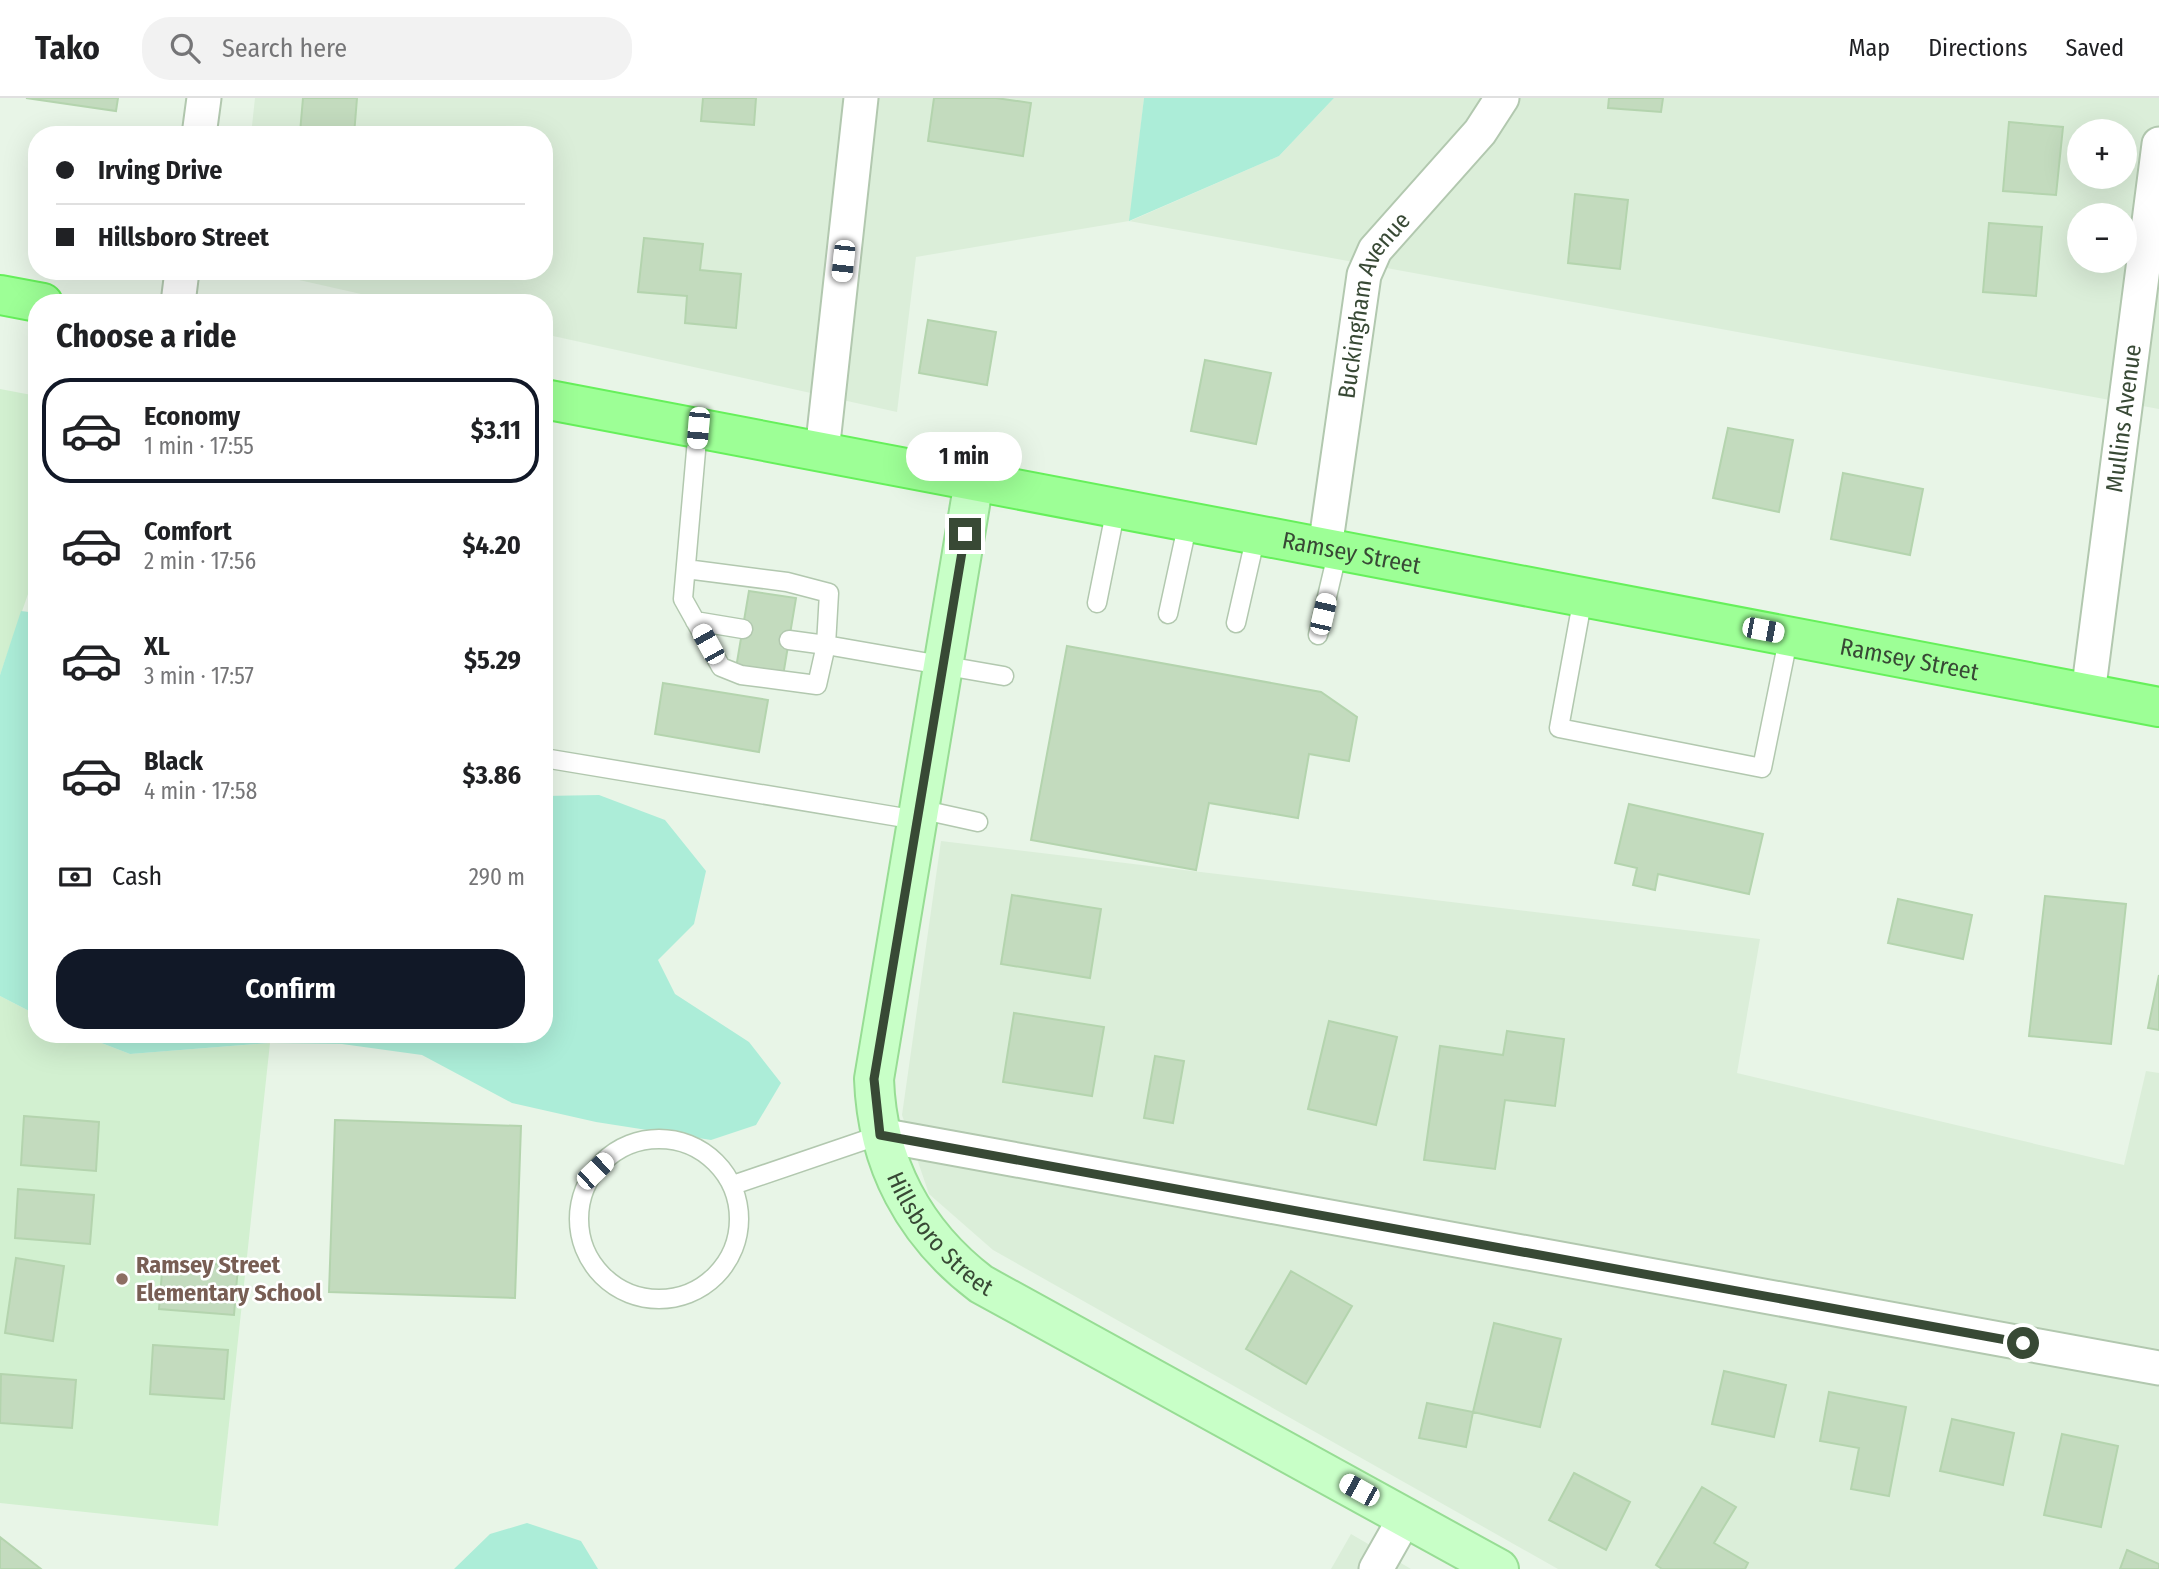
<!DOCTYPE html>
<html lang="en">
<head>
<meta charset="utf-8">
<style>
  :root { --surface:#fff; --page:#f2f2f2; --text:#202124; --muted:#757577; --line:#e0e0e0; --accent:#111827 }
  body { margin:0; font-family:"Fira Sans Condensed",sans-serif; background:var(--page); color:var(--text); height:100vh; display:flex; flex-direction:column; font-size:26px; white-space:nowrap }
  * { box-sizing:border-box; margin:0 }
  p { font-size:23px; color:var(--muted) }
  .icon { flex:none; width:38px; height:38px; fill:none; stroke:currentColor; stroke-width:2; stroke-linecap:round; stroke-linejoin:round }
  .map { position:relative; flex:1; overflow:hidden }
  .details { position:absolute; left:28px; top:196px; width:525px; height:749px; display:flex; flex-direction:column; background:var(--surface); border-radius:28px; box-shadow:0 7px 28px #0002 }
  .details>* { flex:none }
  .guide { position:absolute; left:28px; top:28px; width:525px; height:154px; border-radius:28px; box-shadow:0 7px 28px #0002; display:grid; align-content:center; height:154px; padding:0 28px; background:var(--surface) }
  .buttons { position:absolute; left:2067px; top:21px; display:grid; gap:14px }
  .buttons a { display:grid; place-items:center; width:70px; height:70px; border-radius:50%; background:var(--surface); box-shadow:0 7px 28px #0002; font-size:35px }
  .end { position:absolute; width:32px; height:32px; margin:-16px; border:9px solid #384935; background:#fff; box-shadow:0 0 0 4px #fff }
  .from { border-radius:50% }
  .bubble { position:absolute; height:49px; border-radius:24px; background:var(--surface); box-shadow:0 7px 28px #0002; font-size:23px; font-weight:700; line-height:49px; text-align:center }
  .car { position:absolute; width:21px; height:42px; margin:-21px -10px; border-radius:9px; box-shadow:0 0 5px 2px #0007; background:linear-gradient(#fff 24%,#345 0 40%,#fff 0 76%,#345 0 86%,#fff 0) }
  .guide b { display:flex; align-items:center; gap:24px; height:66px; font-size:26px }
  .guide b+b { border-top:2px solid var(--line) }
  .guide i { width:18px; height:18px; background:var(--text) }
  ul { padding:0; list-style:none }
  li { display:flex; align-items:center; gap:21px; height:105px; margin:0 14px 10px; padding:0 14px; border:4px solid transparent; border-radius:28px }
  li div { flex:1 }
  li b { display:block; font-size:26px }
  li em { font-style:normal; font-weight:700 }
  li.current { border-color:var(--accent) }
  li>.icon { width:63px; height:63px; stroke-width:1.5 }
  h2 { padding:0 28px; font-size:32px; line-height:84px }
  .pay { display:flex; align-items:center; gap:18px; height:77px; padding:0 28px; font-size:26px }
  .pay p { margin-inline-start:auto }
  .button { display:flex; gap:14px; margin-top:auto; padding:14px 28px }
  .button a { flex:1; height:80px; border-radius:28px; background:var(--accent); color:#fff; font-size:28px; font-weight:700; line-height:80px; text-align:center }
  header { display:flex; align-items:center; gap:42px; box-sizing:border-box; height:98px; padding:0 35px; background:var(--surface); border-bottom:2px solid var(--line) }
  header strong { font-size:33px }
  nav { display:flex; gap:38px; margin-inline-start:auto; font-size:24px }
  .search { width:490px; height:63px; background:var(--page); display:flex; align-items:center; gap:18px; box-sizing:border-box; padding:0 24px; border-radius:28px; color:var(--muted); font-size:26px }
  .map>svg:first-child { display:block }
</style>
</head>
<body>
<header>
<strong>Tako</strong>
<div class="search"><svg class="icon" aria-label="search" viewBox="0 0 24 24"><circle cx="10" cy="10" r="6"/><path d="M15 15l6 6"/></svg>Search here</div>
<nav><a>Map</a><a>Directions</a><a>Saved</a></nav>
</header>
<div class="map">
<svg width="2159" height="1471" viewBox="0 0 2159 1471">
  <rect width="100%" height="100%" fill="#e8f5e7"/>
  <path fill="#dbeed9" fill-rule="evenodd" d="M255,0H1144L1130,123L1279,58L1334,0H2159V311L1129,123L916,159L897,314L544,236V205H401L259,173H544V37H251ZM2079,33H2124V79H2079ZM2079,117H2124V163H2079Z
    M941,743L1760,841L1737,975L2124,1067L2146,973L2159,975V1471H1558L993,1152L929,1096L902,1017Z
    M1351,1436L1411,1471H1331Z"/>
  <path fill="#d2f0d0" d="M0,291L37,298V470L0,577Z
    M0,898L37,917V936H78L130,956L270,945L218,1428L0,1405Z"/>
  <path fill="#acedd8" d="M1144,0H1334L1279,58L1129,123Z
    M21,513L37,515V917L0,898V577Z
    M599,697L665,722L706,773L694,826L658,862L675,896L749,944L781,985L756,1027L711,1042L596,1024L512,1005L422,957L342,946L270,945L130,956L78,936H544V698Z
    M527,1425L581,1443L598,1471H454L490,1436Z"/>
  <path fill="#c3dbbe" stroke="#b4d4ae" stroke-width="2" d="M26,0H118L116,13Z
    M303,0H357L354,37L300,35Z
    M703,0H756L754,27L701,23Z
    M934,0H996L1031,5L1023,58L928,43Z
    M1609,0H1663L1661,14L1608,10Z
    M2009,24L2063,29L2056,97L2003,93Z
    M1575,96L1628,102L1620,171L1568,165Z
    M1989,125L2042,129L2036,198L1983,194Z
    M644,140L703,146L700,172L741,176L736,230L685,225L687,198L638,194Z
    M928,222L996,234L987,287L919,275Z
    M1205,262L1271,275L1256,346L1191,333Z
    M1728,330L1793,342L1779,414L1713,400Z
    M1843,375L1923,391L1910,457L1831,441Z
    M749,493L796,500L783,578L736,570Z
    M1067,548L1321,594L1357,619L1349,663L1309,656L1298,720L1209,705L1196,772L1031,742Z
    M663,585L768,602L759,654L655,636Z
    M1629,706L1763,736L1749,796L1658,776L1655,792L1633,787L1637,770L1615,765Z
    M1012,797L1101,811L1090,880L1001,866Z
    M2045,798L2126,806L2111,946L2029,938Z
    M1898,801L1972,817L1963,861L1888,845Z
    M2159,877V932L2148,930Z
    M1014,915L1104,929L1092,998L1003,984Z
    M1329,923L1397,939L1376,1027L1308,1011Z
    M1507,933L1564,941L1555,1008L1505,1002L1495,1071L1424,1062L1440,948L1503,957Z
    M1155,958L1184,963L1173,1025L1144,1020Z
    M24,1018L99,1024L96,1073L21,1067Z
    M335,1022L521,1028L515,1200L329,1194Z
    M18,1091L94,1097L90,1146L15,1140Z
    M16,1160L64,1168L53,1243L5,1235Z
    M163,1162L238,1168L234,1217L159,1211Z
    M1291,1173L1352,1208L1306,1286L1246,1251Z
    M1494,1225L1561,1241L1540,1329L1473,1314Z
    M153,1247L228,1252L224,1301L150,1296Z
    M1724,1273L1786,1287L1774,1339L1712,1326Z
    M1,1276L76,1282L72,1330L0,1325Z
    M1829,1294L1906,1309L1889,1398L1851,1391L1859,1350L1820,1343Z
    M1427,1305L1473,1314L1466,1349L1419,1340Z
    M1952,1321L2014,1335L2003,1387L1940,1373Z
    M2062,1336L2118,1348L2101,1429L2044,1417Z
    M1574,1375L1630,1404L1606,1452L1549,1422Z
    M1702,1389L1736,1409L1714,1445L1748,1465L1745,1471H1662L1656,1467Z
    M0,1439L41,1471H0Z
    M2127,1452L2159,1466V1471H2120Z"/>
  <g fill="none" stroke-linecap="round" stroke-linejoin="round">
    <g stroke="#b2c8af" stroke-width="21">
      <path id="lane" d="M698,330L683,501L721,569L741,577L817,587L826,547L789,542
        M686,471L787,484L829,495L826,547L1004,578
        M1583,499L1559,630L1762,670L1789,537
        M1097,505L1116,410
        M1168,516L1188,424
        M695,523L743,531
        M1236,525L1256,437
        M1318,537L1338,452
        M544,660L917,722
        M919,711L978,724
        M579 1121a80 80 0 1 1 160 0a80 80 0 1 1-160 0Z
        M733,1087L880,1037"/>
    </g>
    <g stroke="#b2c8af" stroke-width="37">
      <g id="street">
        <path d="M199,37L204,0"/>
        <path d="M178,205L182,173"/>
        <path d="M822,354L861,0"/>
        <path id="s1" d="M1325,450L1364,177L1375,152L1480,34L1502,0"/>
        <path id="s2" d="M2088,596L2159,46"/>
        <path d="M880,1037L2159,1270"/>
        <path d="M1376,1471L1406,1418"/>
      </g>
    </g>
    <g stroke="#97dd94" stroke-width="42">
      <g id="secondary">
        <path id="s3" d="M974,383L874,981C877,1065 914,1135 981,1186L1499,1471"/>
      </g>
    </g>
    <g stroke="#66f05b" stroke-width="42">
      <g id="primary">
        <path d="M0,197L43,205"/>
        <path id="s4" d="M544,301L2159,609"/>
      </g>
    </g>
    <use href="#lane" stroke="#fff" stroke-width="18"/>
    <use href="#street" stroke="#fff" stroke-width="33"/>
    <use href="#secondary" stroke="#c8ffc7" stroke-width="38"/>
    <use href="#primary" stroke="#9dff96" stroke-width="38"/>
  </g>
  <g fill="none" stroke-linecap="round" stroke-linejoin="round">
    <path stroke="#384935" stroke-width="9" d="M965,436L874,981L880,1037L2023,1245"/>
  </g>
  <circle fill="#8d6e63" stroke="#fff" stroke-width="2.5" cx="122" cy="1181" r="7"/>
  <g text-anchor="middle" stroke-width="5" stroke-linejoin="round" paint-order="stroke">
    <g font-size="24" fill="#384935" stroke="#fff">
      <text dy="8" stroke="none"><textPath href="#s1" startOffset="250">Buckingham Avenue</textPath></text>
      <text dy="8" stroke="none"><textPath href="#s2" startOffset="278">Mullins Avenue</textPath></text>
      <text dy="8" stroke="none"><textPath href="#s4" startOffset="822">Ramsey Street</textPath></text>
      <text dy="8" stroke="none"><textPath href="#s4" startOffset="1390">Ramsey Street</textPath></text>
      <text dy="8" stroke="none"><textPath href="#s3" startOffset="780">Hillsboro Street</textPath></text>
    </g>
    <g font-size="24" font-weight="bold" fill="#785e54" stroke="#fff" text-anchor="start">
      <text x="136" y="1175">Ramsey Street<tspan x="136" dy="28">Elementary School</tspan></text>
    </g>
  </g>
</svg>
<div class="buttons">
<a>+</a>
<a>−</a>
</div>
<i class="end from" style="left:2023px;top:1245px"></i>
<i class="end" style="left:965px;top:436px"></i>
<div class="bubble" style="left:906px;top:334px;width:116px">1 min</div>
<i class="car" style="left:843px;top:163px;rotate:186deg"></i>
<i class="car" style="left:698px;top:330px;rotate:185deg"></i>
<i class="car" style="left:1323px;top:516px;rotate:13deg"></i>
<i class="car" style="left:1763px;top:532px;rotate:101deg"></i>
<i class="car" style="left:708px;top:546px;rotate:331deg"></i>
<i class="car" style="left:595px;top:1073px;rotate:46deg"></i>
<i class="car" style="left:1359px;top:1392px;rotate:299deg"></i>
<div class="guide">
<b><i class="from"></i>Irving Drive</b>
<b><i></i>Hillsboro Street</b>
</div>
<section class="details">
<h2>Choose a ride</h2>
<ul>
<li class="current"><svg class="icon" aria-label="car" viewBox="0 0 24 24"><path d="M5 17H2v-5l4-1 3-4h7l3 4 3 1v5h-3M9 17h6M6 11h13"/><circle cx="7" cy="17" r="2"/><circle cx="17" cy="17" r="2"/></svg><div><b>Economy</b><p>1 min · 17:55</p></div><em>$3.11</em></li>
<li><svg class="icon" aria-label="car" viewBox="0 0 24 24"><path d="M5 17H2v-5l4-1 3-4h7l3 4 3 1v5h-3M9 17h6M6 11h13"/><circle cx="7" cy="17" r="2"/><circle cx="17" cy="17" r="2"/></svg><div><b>Comfort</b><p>2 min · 17:56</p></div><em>$4.20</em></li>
<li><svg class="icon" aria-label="car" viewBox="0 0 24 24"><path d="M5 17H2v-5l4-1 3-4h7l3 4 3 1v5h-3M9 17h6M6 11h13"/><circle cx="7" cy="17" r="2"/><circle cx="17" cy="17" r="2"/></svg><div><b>XL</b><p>3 min · 17:57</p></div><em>$5.29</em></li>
<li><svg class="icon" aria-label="car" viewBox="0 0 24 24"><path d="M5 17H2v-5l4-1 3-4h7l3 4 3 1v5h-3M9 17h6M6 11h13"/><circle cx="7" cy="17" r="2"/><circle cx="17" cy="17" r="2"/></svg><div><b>Black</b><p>4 min · 17:58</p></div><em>$3.86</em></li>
</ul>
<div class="pay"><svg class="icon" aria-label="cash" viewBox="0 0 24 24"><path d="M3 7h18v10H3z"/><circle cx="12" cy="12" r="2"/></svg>Cash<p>290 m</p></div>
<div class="button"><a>Confirm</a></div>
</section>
</div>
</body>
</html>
